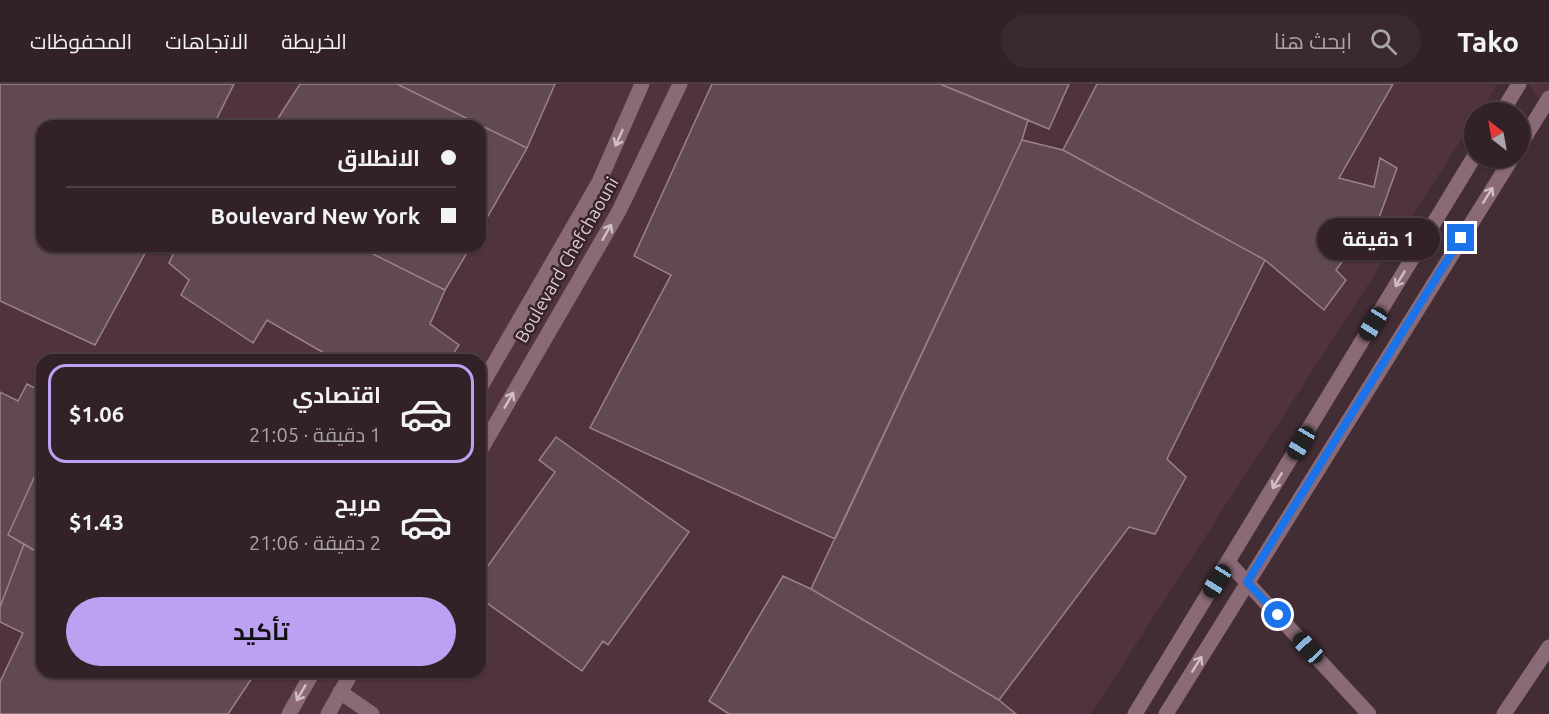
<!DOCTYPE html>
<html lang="ar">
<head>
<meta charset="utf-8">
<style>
  :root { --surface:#322228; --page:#3a2a30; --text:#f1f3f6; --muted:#a8a4a8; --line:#4d3f45; --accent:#bca0f2 }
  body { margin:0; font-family:Ubuntu,Cairo,sans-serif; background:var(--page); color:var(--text); direction:rtl; height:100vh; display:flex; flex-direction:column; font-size:22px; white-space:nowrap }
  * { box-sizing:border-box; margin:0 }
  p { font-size:20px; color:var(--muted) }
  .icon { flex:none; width:33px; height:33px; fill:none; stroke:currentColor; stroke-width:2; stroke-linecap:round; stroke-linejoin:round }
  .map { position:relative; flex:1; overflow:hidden; direction:ltr }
  .details { position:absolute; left:36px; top:270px; width:450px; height:324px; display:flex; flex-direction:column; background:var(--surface); border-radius:18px; box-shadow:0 2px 4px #0004,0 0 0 2px var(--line); direction:rtl }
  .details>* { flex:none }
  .top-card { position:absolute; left:36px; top:36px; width:450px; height:132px; border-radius:18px; box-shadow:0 2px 4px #0004,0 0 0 2px var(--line); direction:rtl; display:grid; align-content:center; height:132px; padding:0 30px; background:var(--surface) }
  .needle { width:39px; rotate:329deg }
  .buttons { position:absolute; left:1464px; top:18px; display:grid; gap:12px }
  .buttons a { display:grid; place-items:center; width:66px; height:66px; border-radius:50%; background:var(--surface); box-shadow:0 2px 4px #0004,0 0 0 2px var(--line); font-size:30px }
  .end { position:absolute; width:27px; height:27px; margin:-14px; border:8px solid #1a73e8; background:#fff; box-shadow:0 0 0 3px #fff }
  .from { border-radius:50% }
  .bubble { position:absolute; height:42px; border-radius:21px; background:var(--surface); box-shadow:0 2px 4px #0004,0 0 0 2px var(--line); font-size:20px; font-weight:700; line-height:42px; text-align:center; direction:rtl }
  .car { position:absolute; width:18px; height:36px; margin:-18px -9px; border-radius:8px; box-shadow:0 0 4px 2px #0007; background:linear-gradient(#222 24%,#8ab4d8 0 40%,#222 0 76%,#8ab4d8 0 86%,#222 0) }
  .top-card b { display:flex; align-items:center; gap:21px; height:57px; font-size:22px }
  .top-card b+b { border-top:2px solid var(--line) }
  .top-card i { width:15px; height:15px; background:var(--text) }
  ul { padding:10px 0 0; list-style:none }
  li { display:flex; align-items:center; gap:18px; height:99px; margin:0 12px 9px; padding:0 18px; border:3px solid transparent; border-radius:18px }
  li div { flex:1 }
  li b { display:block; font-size:22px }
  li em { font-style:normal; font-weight:700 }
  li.active { border-color:var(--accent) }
  li>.icon { width:54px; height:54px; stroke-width:1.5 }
  .action { display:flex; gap:12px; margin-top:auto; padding:12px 30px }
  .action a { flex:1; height:69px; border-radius:36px; background:var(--accent); color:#111; font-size:24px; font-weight:700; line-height:69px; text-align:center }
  header { display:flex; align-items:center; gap:36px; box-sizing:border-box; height:84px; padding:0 30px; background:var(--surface); border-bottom:2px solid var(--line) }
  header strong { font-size:28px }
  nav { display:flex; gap:33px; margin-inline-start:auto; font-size:21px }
  .search { width:420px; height:54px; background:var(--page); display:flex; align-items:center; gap:15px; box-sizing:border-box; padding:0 21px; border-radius:33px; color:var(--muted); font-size:22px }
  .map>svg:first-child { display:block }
</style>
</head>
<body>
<header>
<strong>Tako</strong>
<div class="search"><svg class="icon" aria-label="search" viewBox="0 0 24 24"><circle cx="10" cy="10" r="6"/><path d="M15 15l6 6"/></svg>ابحث هنا</div>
<nav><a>الخريطة</a><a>الاتجاهات</a><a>المحفوظات</a></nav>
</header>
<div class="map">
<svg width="1549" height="630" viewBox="0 0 1549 630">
  <rect width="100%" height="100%" fill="#422d35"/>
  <path fill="#50333f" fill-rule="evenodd" d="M0,0H1498L1480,28H1474V36L1091,630H0ZM42,42H480V162H42ZM42,276H480V588H42Z
    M1528,0H1549V30Z"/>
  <path fill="#614952" stroke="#9b818a" stroke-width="1.5" d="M0,0H234L213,42H42V162H149L95,261L0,217Z
    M300,0H397L527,64L480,146V42H273Z
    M397,0H555L527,64Z
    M712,0H940L1028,36L1022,56L835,455L590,344L671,191L634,172Z
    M940,0H1069L1049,45Z
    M1097,0H1393L1339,94L1374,103L1380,74L1397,84L1371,156H1358L1336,186L1346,196L1324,226L1265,176L1063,66Z
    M1022,56L1063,66L1265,176L1167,375L1186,393L1155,450L1129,443L999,616L811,505Z
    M177,162H357L445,206L430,240L459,261L449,276H324V269L267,236L253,259L181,211L189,196L169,179Z
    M357,162H471L445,206Z
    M27,300L42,308V376L8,451L24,460L0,523V308L18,317Z
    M556,353L689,448L608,561L603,557L582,587L480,514V493L555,388L539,376Z
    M42,376V471L8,451Z
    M24,460L42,471V588H243L252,594L228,630H0V598L23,549L0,538V523Z
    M783,492L811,505L999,616L1016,630H729L709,617Z
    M243,588H256L252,594Z"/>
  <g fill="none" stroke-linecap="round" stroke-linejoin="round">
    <path stroke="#8a6a76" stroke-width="15" d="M1502,28L1519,0
      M1520,61L1549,14
      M480,304L599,98L642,0
      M480,367L619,127L680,0
      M1228,478L1369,630
      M340,608L372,630
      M289,630L313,588
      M328,630L352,588
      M1135,630L1474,73
      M1166,630L1512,74
      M1504,630L1549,563"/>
  </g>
  <defs><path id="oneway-shaft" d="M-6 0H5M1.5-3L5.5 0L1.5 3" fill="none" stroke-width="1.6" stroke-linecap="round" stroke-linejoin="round" transform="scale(1.5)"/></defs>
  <g stroke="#d1bfc6">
    <use href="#oneway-shaft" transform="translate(619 54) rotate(114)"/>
    <use href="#oneway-shaft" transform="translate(1488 111) rotate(-58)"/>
    <use href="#oneway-shaft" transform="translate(607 148) rotate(-60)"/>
    <use href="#oneway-shaft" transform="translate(1400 195) rotate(121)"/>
    <use href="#oneway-shaft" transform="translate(509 316) rotate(-60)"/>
    <use href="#oneway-shaft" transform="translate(1277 397) rotate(121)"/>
    <use href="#oneway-shaft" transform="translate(1197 580) rotate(-58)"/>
    <use href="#oneway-shaft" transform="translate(301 609) rotate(120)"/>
  </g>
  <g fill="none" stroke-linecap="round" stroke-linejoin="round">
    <path stroke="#1a73e8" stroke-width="8" d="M1278,531L1247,498L1461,154"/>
  </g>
  <g text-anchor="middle" stroke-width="5" stroke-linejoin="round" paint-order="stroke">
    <g font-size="18" fill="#ddced4" stroke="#38232b">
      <text transform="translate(567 176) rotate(-60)" y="6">Boulevard Chefchaouni</text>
    </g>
  </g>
</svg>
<div class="buttons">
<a><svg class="needle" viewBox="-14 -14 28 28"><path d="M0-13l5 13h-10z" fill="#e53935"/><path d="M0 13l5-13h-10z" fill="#a8a4a8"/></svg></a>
</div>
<i class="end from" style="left:1278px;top:531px"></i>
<i class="end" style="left:1461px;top:154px"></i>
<div class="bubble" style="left:1317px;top:134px;width:123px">1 دقيقة</div>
<i class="car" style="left:1373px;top:240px;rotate:212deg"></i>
<i class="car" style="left:1301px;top:359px;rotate:211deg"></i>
<i class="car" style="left:1217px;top:497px;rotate:212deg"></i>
<i class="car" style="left:1308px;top:564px;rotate:317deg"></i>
<div class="top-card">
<b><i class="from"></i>الانطلاق</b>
<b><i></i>Boulevard New York</b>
</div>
<section class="details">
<ul>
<li class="active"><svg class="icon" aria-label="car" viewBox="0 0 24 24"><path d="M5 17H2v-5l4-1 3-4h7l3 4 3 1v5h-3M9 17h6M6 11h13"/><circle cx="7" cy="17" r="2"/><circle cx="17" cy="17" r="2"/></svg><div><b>اقتصادي</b><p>1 دقيقة · 21:05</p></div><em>$1.06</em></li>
<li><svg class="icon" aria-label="car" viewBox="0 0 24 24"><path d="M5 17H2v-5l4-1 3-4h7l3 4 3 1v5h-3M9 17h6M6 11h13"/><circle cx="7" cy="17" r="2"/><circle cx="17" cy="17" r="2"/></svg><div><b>مريح</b><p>2 دقيقة · 21:06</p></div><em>$1.43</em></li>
</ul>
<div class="action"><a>تأكيد</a></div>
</section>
</div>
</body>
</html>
